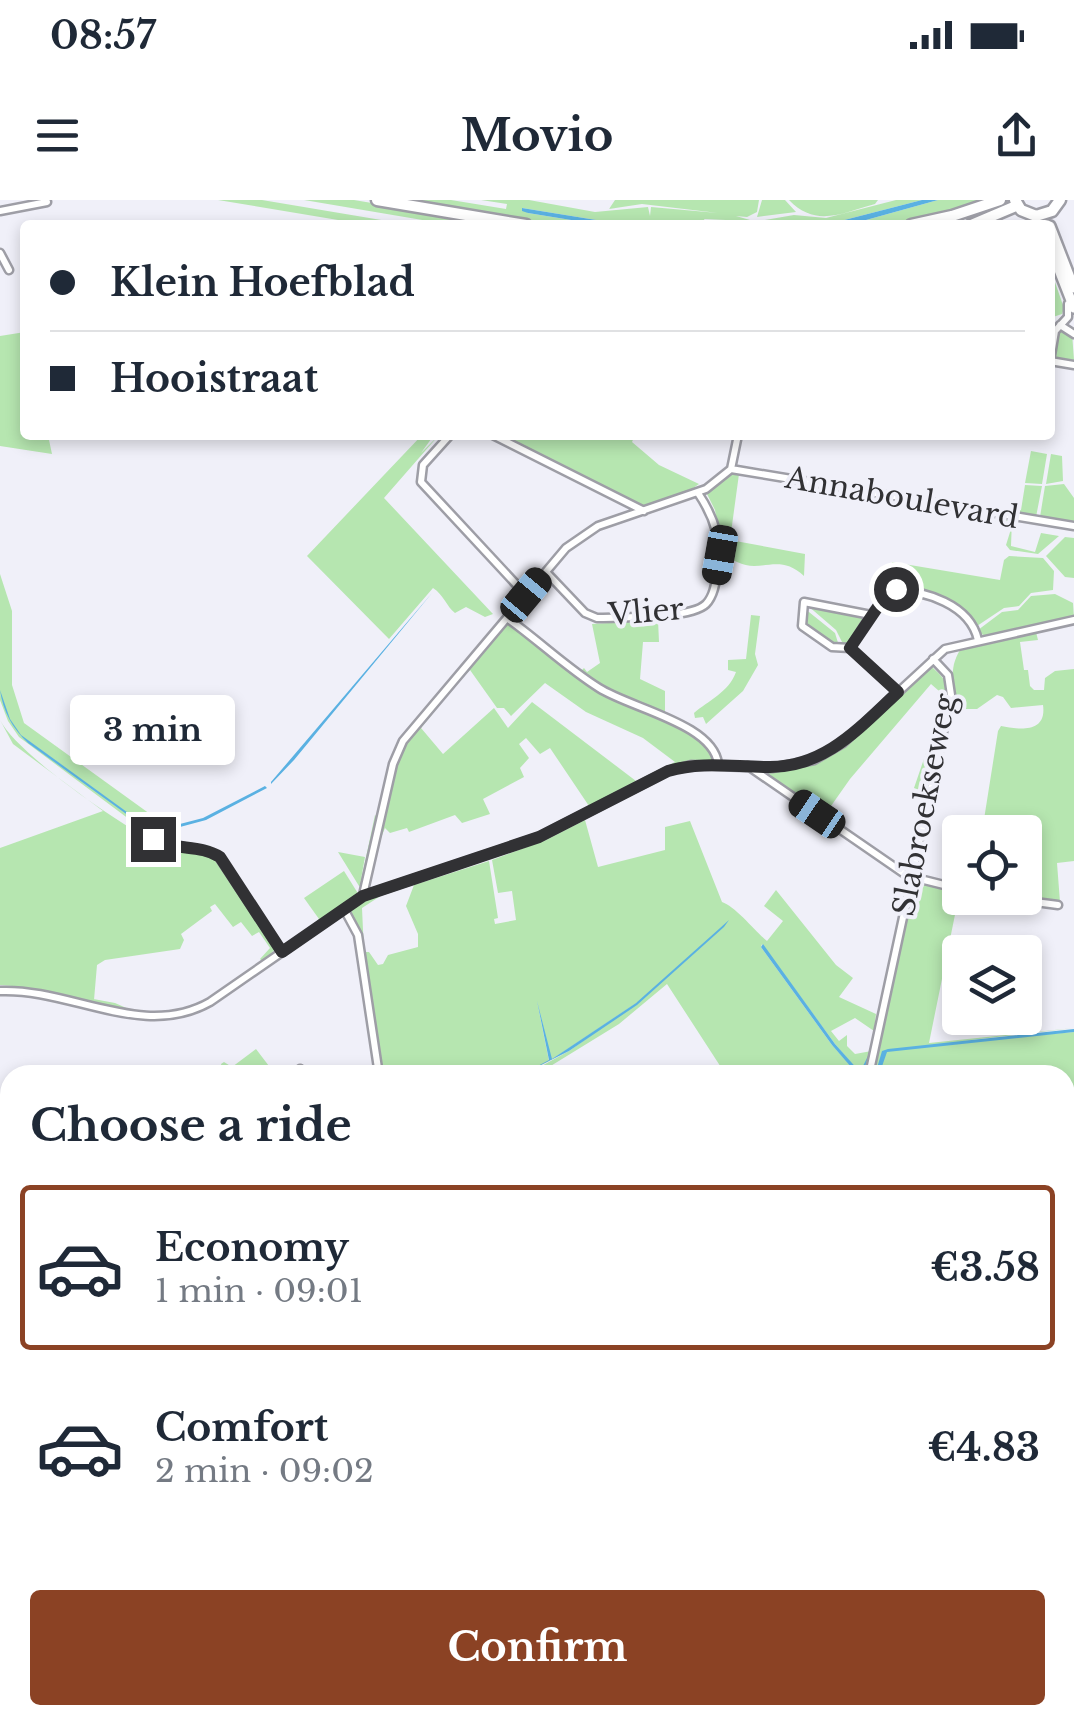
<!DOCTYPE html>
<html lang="en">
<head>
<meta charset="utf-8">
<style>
  :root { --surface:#fff; --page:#f2f2f3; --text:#1f2937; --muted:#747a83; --line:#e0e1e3; --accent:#8b4224 }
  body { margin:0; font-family:"Libre Baskerville",serif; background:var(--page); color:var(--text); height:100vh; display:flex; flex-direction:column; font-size:38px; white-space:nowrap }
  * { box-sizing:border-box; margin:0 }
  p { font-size:32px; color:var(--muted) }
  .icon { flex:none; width:55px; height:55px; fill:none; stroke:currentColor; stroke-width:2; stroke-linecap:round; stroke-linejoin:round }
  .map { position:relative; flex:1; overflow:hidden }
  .side { position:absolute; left:0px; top:865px; width:1075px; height:660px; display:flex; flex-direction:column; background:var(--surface); border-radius:30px 30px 0 0; box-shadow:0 5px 15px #0003 }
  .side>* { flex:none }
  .guide { position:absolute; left:20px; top:20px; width:1035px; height:220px; border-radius:10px; box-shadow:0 5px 15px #0003; display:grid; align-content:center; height:220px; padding:0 30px; background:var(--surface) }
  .buttons { position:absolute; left:942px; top:615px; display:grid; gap:20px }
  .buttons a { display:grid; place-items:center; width:100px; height:100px; border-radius:10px; background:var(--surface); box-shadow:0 5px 15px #0003; font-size:50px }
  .end { position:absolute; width:45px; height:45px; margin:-22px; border:12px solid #313134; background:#fff; box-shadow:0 0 0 5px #fff }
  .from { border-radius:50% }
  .bubble { position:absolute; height:70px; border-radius:10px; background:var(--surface); box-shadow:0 5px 15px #0003; font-size:32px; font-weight:700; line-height:70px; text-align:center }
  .car { position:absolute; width:30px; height:60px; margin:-30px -15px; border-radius:12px; box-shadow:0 0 8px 2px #0007; background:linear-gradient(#222 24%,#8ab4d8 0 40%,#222 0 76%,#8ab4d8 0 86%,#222 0) }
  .guide b { display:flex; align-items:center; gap:35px; height:95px; font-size:38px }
  .guide b+b { border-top:2px solid var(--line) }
  .guide i { width:25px; height:25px; background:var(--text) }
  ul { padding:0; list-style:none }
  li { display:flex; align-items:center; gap:30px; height:165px; margin:0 20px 15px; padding:0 10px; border:5px solid transparent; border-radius:10px }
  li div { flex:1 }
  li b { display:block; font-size:38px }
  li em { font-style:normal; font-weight:700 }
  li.active { border-color:var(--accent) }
  li>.icon { width:90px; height:90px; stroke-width:1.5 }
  h2 { padding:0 30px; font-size:45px; line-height:120px }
  .primary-button { display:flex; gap:20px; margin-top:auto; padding:20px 30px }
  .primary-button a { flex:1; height:115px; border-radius:10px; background:var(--accent); color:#fff; font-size:40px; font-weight:700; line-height:115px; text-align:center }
  .status { display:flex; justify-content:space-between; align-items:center; height:70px; padding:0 50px; background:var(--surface); direction:ltr }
  .status svg { height:28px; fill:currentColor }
  header { display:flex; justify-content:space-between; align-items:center; height:130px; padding:0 30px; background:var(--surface); font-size:45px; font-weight:700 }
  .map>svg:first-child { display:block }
</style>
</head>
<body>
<div class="status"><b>08:57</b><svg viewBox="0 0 49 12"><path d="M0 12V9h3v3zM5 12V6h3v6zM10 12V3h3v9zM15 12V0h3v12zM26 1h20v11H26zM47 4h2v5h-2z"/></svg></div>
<header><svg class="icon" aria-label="menu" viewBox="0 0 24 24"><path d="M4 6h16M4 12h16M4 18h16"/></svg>Movio<svg class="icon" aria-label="share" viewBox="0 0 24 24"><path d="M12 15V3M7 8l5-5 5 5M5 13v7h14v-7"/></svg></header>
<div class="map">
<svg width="1074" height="1525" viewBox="0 0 1074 1525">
  <rect width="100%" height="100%" fill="#f0f0f9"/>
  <path fill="#b6e6b0" d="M218,0H262L411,25H368Z
    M304,0H354L503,25H452Z
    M398,0H451L506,9L507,4L481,0H529L595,12L648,7L650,16L651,7L718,13L642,4L609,9L615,0H759L757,12L747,17L736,16L750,20L748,21L704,19L706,23L716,25H627L522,8L528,13L602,25H547Z
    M762,0H785L796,12L757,17Z
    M789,0H878L875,4C842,13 816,28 789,0Z
    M896,0H922L825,25H720L706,21L748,23L794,15L826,18Z
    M938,0H985C936,17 900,25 848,25Z
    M1050,68L1064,108L1062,114L1050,118Z
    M1063,128L1072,133L1074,160L1057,159L1053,155L1058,131Z
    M25,132V235H44L45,240H49L52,254L0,246V136Z
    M422,235H434L421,253L439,235L384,298L493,414L485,417L466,407L455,413C446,406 444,395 433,388L389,439L307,356Z
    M484,235H635L632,242L659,265L699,284L686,293L643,307Z
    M1031,251L1047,254L1042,284L1025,283Z
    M1051,254L1062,256L1063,281L1046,284Z
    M731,274H739L730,340L805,354L804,376C779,352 761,374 737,362C731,360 727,355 722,353L715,310L706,292Z
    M1064,284L1074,298V324L1040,317L1045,286Z
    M1025,285L1042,286L1036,317L1016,314V310H1021Z
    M958,310L979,314V318L988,320L992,316L991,321L1001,322L1002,318L1012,319L1011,346L1035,352L1041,333L1059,336L1038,354L1010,350L1006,345L1011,329L1009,324L959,316L956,321Z
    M1065,337L1074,338V378L1065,377L1046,356Z
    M1009,356L1043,358L1054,371L1053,390L1031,393L1019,406L1004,408L977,426C969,410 909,379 891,386C886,388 880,400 876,405L874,403L890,377L892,362L1000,380L1004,360Z
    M0,374L12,411V485L24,523L168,627L154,634L177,644L211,646L208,649L181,648L153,637L19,537L8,521L0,500Z
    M1055,394L1073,403L1074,418L986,436L979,433L978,430L1002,412L1018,410L1031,396Z
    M807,405L862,416L864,423L850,443L844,446L836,430Z
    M804,408L835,433L839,446H834L804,423Z
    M751,415L760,416L755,454L758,465L743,491L706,524L703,517L695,518L694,513C708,501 729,492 736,472L728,470V460L746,459Z
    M658,420L659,442H643L640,479L665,491V514L611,492L581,471L584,468L587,472L600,463L592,424Z
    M509,423L586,481L704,541L709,545L714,560L667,568L640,579L675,562L643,538L586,512L545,483L511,516L504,508H497L470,470L452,489L504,424Z
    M1036,432L1038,440L1020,442L1024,470H1028L1030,486L1034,490H1044L1045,478L1055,471L1074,469V661L1057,663L1060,702L1025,698V632H982L998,531L1001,526C1020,530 1047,533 1043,505L1011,508L1003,497L997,495L977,509H959C953,488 947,466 963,446Z
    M932,467C945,479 950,484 945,502L940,499L939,491L931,484L850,579L824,616L759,572C852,570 868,517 932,467Z
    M443,496L446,497L421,528L443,554L494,508L508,528L532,502L636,581L589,606L550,548L540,554L526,538L519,544L529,558L520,568L524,577L483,599L490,614L462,623L455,615L409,632L407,628L390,633L385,628L376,650L401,547Z
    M0,520C18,555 124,628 161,645C178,653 197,649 215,655L276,748L263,762L260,759L270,748L259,732L252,736L241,722L233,727L215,704L210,707L212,711L181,734L184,740L180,749L105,760L97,765L94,800L40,789L115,803L131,810L164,814H146L29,791L0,789L12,786L36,788L0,785V648L103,611L13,544Z
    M927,550L934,552L925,592L914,588Z
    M375,615L378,618L363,689L359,686L338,652L365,657L360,685Z
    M585,620L598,667L665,650V627L690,621L722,702C735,706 755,731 767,741L783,721L764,706L776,690L836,765L853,778L839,797L876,814L874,831L855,818L831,831L839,841L847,835V846L855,854L877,850L913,681L960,690L929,843L1074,828L963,841L1074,832V1525H0V1221L4,1225L0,1216V962L10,965V1515H1065V875H860L863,870L859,872L835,844L762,744L761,747L832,845L859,875H726L667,784L619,824L536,875H525L569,851L647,796L551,860L537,801L549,861L521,875H381L360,734L351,716L352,707L365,698L408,684L409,686L382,695L362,708L364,752H369L378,765L383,764L388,755L418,747V734L406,706L414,685L489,661L498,718L494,719L495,724L516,720L512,691L498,693L492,660L546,640Z
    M344,671L359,695L312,725L319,719L304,698Z
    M256,849L272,870L265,875H218L223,871L221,864L224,862L232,867Z"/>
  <path fill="#5ab1e2" d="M922,0H938L848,25H825Z
    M522,8L627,25H602L528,13L522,11Z
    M432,393L294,560L271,584V582Z
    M0,490L10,519L21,535L153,631L203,618L265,586L267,588L206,620L154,634L28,543C12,528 3,511 0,490Z
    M729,720L724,727L637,805L569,851L521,875L549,860L537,801L552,859L636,803Z
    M763,744L835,844L860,872L869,854L863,874L858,875L832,845L761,747Z
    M1074,829V832L887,852L879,875H875L882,851L888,849Z"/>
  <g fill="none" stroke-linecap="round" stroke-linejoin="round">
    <g stroke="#9e9ea6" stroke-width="11">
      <path id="street" d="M0,11L47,2
        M0,53L9,70
        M1068,104V117L1055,131L1050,161L1074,165
        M1060,125L1074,134
        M450,235L423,265L421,282L526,395
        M493,235L644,311
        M731,269L1074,326
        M546,372L585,413L597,418C620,417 691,419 706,404C715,395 716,378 718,367C722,340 713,315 698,293
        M871,415L892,389C925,391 970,404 978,440
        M507,418C538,440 567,468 599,488C630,508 714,524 718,564
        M850,448L871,415L804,402L802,426L832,447L850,448L898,492
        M748,566L912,679
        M153,639C174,651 200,644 219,657L282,752
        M912,677L960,689
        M363,695L393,564L403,541L566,348L598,326L706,289L731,269L738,235
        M1005,698L1058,705
        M344,709L358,735L379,875
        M0,791C70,788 143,840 210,802L363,696L539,637L668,571L691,565L772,568L814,560L843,543L945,449L1074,420
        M300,869L304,875
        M869,875L951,495L948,475L933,459
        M0,1313L10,1306"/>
    </g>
    <g stroke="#9e9ea6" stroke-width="14">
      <path id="secondary" d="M1050,26L1074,88
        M1050,47L1074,108"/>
    </g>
    <g stroke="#9e9ea6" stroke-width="15">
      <path id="primary" d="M377,0L526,25
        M1015,0L1021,10L1036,16L1052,11L1060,0
        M911,25L952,16L1000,0
        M971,25L1018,5"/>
    </g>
    <use href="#street" stroke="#fff" stroke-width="6"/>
    <use href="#secondary" stroke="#fff" stroke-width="9"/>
    <use href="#primary" stroke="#fff" stroke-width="10"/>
  </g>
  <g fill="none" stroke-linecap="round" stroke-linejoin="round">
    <path stroke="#313134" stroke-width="12" d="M153,639C174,651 200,644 220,657L282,752L363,696L539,637L668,571C702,561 733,567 768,567C825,568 860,527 898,492L850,448L888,392L896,389"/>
  </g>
  <g text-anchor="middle" stroke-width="8" stroke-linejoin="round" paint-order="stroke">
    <g font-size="30" fill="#313134" stroke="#f0f0f9">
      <text transform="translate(902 298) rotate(10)" y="10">Annaboulevard</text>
      <text transform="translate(646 412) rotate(-5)" y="10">Vlier</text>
      <text transform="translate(925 605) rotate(-79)" y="10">Slabroekseweg</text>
    </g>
  </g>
</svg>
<div class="buttons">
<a><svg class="icon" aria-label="locate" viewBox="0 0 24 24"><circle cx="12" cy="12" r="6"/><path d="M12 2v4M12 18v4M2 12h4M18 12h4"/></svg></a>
<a><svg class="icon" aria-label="layers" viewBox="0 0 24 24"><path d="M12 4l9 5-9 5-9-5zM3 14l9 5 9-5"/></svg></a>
</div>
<i class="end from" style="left:896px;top:389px"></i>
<i class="end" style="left:153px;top:639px"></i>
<div class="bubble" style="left:70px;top:495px;width:165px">3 min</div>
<i class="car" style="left:720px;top:355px;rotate:190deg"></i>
<i class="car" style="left:526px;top:395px;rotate:40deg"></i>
<i class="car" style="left:817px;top:614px;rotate:304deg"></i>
<div class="guide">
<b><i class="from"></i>Klein Hoefblad</b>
<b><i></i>Hooistraat</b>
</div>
<section class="side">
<h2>Choose a ride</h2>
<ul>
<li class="active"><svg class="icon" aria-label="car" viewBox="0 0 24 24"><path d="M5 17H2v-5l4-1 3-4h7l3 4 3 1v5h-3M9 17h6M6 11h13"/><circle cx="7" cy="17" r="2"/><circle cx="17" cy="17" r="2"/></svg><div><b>Economy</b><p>1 min · 09:01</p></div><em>€3.58</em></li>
<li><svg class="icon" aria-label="car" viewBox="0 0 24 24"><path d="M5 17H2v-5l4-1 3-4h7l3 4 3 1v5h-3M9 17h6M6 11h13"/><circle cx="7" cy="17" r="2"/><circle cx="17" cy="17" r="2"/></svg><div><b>Comfort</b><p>2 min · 09:02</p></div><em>€4.83</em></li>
</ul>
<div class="primary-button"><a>Confirm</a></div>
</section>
</div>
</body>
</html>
